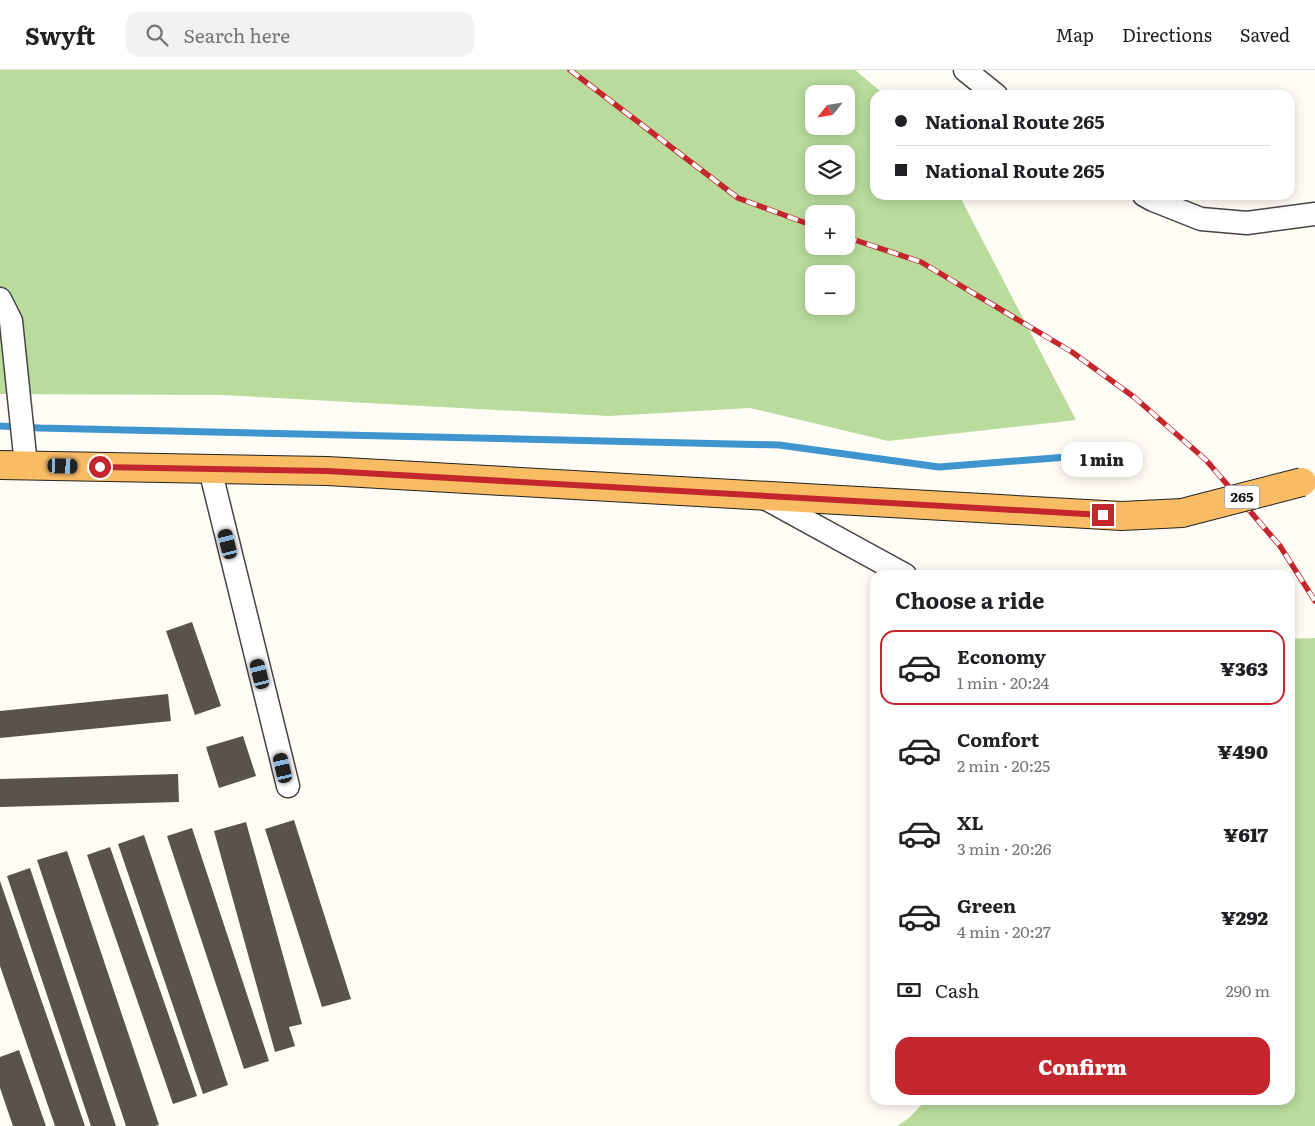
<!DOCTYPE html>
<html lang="en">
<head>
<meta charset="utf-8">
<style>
  :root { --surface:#fff; --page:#f2f2f2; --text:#202124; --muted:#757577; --line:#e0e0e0; --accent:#c4262e }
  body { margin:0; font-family:Literata,serif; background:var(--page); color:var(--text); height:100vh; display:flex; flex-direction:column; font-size:19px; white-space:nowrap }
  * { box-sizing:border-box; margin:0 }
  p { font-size:16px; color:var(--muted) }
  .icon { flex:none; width:28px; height:28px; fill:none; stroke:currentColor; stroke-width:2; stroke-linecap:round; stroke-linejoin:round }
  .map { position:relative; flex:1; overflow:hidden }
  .panel { position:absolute; left:870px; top:500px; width:425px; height:535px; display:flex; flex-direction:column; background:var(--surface); border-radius:15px; box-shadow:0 2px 12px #0003 }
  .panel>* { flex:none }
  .hud { position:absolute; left:870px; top:20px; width:425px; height:110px; border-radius:15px; box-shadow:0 2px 12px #0003; display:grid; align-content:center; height:110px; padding:0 25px; background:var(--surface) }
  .needle { width:32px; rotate:240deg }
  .tools { position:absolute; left:805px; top:15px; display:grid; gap:10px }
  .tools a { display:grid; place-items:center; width:50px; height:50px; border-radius:10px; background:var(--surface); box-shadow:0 2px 12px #0003; font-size:25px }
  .end { position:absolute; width:22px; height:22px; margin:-11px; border:6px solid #c4262e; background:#fff; box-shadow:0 0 0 2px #fff }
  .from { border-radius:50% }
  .bubble { position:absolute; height:35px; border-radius:15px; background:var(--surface); box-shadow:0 2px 12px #0003; font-size:16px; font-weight:800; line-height:35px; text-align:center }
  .car { position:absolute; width:15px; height:30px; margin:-15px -8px; border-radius:6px; box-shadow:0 0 4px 1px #0007; background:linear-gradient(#222 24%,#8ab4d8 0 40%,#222 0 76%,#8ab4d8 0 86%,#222 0) }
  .hud b { display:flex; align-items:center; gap:18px; height:48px; font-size:19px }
  .hud b+b { border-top:1px solid var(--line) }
  .hud i { width:12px; height:12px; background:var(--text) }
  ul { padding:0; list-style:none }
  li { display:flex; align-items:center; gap:15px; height:75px; margin:0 10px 8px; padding:0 15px; border:2px solid transparent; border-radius:15px }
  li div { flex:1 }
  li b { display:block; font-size:19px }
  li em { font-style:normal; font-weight:800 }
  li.selected { border-color:var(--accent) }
  li>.icon { width:45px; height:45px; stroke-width:1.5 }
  h2 { padding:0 25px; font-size:22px; line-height:60px }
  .pay { display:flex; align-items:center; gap:12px; height:55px; padding:0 25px; font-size:19px }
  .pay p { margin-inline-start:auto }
  .button { display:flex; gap:10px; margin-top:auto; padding:10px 25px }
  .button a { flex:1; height:58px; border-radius:15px; background:var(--accent); color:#fff; font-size:20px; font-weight:800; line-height:58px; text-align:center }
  header { display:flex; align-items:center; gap:30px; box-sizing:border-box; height:70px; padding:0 25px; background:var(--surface); border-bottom:1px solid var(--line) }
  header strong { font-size:24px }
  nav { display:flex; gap:28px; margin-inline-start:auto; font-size:18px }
  .search { width:350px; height:45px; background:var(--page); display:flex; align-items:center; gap:12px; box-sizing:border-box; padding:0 18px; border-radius:15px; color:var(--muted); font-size:19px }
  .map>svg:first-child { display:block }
</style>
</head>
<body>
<header>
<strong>Swyft</strong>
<div class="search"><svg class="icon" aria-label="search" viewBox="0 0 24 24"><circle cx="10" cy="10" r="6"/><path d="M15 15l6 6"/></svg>Search here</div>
<nav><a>Map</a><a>Directions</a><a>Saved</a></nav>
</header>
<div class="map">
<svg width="1315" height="1056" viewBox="0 0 1315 1056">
  <rect width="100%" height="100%" fill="#fffdf5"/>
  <path fill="#b9dc9c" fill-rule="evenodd" d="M0,0H855L885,25H875V125H959L1076,350L888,371L750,338L609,346L222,325L0,324ZM814,24H846V56H814ZM814,84H846V116H814ZM814,144H846V176H814ZM814,204H846V236H814Z
    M1315,568V1056H897L910,1047L926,1030H1290V569Z"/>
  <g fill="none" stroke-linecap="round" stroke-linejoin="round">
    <path stroke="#3f96cf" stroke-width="7" d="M0,356L40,358L779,375L939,397L1131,382"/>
  </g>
  <path fill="#5a524d" d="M192,552L221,636L195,645L166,561Z
    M168,624L171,651L0,668V641Z
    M243,666L256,706L219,718L206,677Z
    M178,704L179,732L0,737V709Z
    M294,750L351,929L322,937L265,759Z
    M246,752L302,954L289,957L295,976L275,982L214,761Z
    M192,758L269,991L244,999L167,766Z
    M144,765L228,1015L203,1024L118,774Z
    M110,777L197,1026L173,1034L87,785Z
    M67,781L159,1055L155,1056H126L37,790Z
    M30,798L116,1056H91L7,806Z
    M0,811L85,1056H55L0,896Z
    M19,980L46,1056H13L0,1018V987Z"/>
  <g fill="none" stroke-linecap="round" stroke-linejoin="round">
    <g stroke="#444" stroke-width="25">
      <path id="minor" d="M965,0L996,25
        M1144,125L1153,130L1201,149L1247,153L1315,144
        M0,229L11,251L26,395
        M210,399L288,716
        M761,426L905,505"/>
    </g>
    <g stroke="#222" stroke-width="30">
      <path id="trunk" d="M0,395L327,401L1122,446L1182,443"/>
    </g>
    <use href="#minor" stroke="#fff" stroke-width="22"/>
    <use href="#trunk" stroke="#f7bc64" stroke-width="28"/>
    <g stroke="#c4262e" stroke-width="5.5">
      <path id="rail" d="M570,0L738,128L814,156
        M846,167L921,192L1072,282L1134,327L1206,390L1280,476L1315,531"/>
    </g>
    <use href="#rail" stroke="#fff" stroke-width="4" stroke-dasharray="11" stroke-linecap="butt"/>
    <g stroke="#222" stroke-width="30" stroke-linecap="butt">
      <path id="trunk-bridge" d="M1182,443L1302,412"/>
    </g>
    <use href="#trunk-bridge" stroke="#f7bc64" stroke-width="28"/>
  </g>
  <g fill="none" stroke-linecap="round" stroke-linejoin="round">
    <path stroke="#c4262e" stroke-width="6" d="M100,397L327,401L1103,445"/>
  </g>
  <g text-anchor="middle" stroke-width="5" stroke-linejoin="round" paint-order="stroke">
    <rect fill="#fff" stroke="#585858" stroke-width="1" x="1224.5" y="415.5" width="35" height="23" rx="4"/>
    <g font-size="14" font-weight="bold" fill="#111">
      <text x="1242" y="432">265</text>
    </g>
  </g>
</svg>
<div class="tools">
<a><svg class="needle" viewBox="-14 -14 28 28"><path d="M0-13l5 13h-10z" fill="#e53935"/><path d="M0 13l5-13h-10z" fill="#757577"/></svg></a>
<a><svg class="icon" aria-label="layers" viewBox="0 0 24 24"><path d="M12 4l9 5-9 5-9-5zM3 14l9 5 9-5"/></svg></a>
<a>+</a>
<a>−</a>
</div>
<i class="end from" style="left:100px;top:397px"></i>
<i class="end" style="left:1103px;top:445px"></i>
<div class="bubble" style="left:1061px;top:372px;width:82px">1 min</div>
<i class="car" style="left:63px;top:396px;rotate:92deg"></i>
<i class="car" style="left:228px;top:474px;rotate:346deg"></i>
<i class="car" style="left:260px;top:604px;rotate:346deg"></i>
<i class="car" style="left:283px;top:698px;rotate:347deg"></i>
<div class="hud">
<b><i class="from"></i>National Route 265</b>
<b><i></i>National Route 265</b>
</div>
<section class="panel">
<h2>Choose a ride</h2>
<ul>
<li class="selected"><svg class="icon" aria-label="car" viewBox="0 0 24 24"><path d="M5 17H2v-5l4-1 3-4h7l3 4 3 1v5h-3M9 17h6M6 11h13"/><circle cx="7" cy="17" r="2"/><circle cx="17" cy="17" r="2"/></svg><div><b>Economy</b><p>1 min · 20:24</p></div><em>¥363</em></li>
<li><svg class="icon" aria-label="car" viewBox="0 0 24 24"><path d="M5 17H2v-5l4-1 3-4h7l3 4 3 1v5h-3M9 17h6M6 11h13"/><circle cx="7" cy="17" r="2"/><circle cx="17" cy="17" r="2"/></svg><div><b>Comfort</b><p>2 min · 20:25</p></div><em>¥490</em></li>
<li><svg class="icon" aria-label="car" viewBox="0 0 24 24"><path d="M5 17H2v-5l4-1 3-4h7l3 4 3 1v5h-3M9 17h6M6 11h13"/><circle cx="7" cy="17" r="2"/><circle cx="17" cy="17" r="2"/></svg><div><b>XL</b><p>3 min · 20:26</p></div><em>¥617</em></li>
<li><svg class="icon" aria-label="car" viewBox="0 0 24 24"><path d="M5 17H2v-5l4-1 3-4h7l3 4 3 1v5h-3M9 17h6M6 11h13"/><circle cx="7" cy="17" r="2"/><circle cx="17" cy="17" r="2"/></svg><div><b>Green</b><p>4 min · 20:27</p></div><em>¥292</em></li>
</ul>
<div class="pay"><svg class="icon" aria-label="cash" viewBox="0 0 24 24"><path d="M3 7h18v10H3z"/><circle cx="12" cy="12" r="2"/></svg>Cash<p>290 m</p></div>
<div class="button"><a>Confirm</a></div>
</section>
</div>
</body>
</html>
